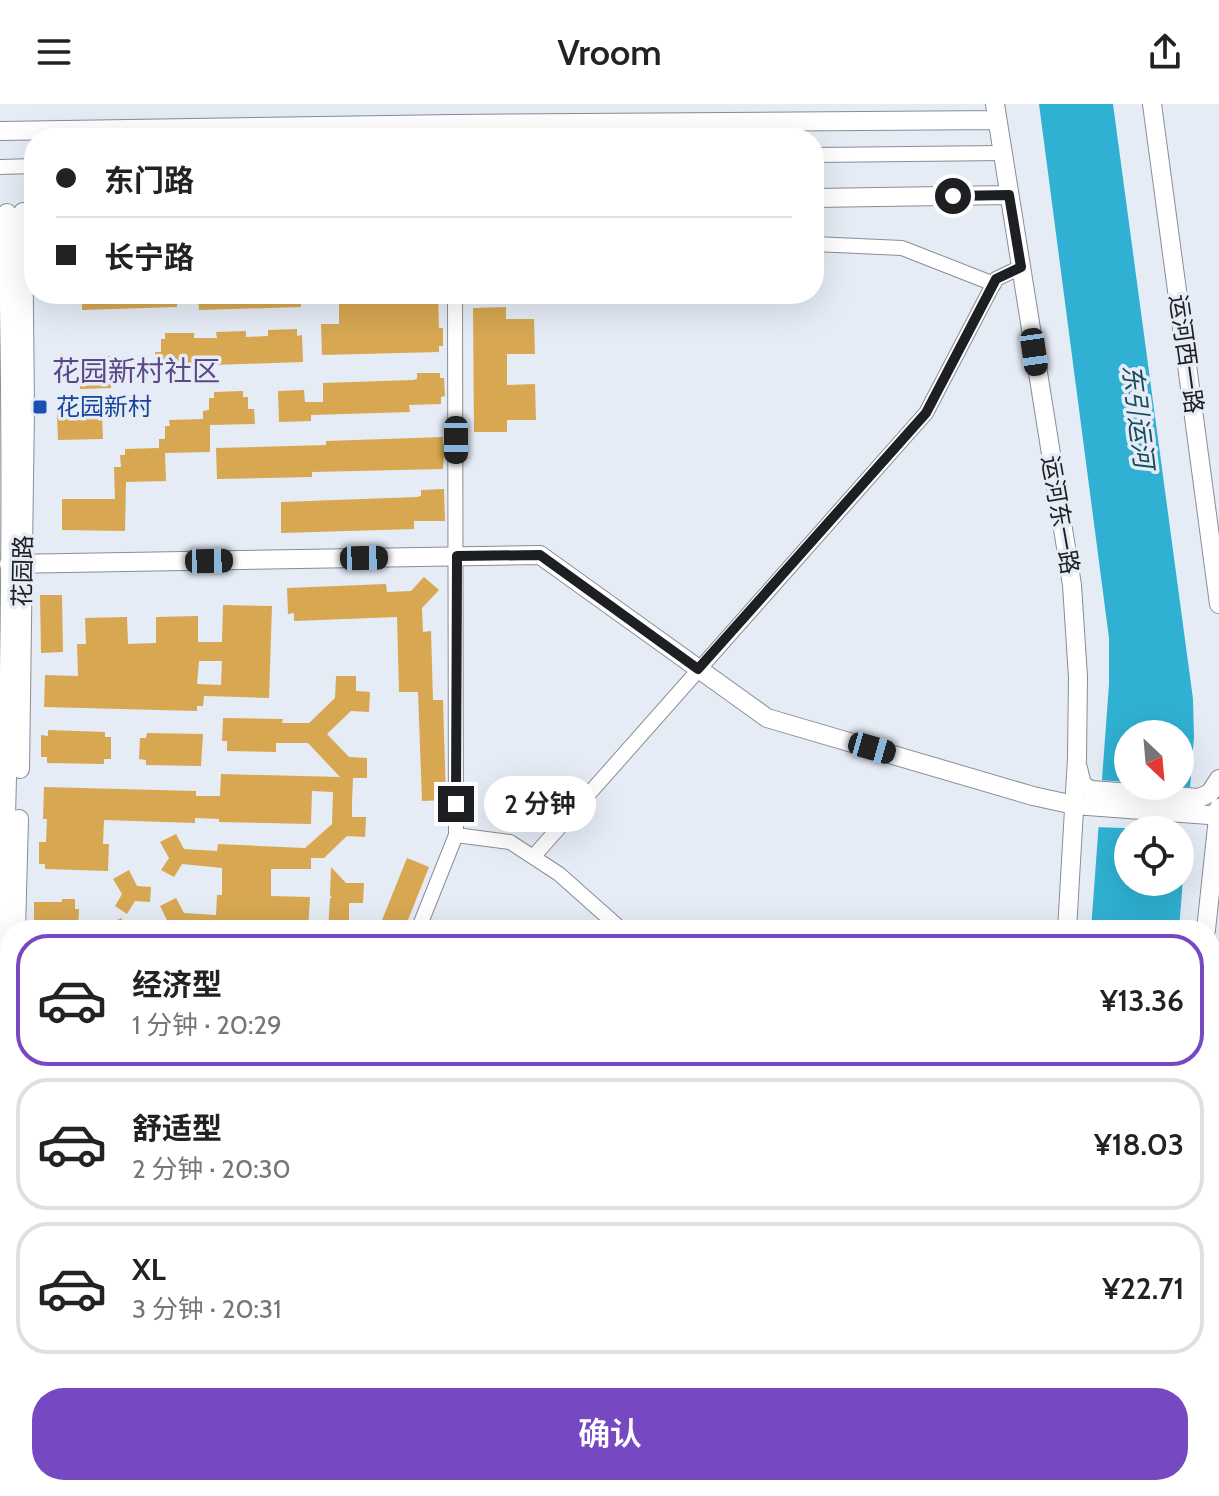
<!DOCTYPE html>
<html lang="zh">
<head>
<meta charset="utf-8">
<style>
  :root { --surface:#fff; --page:#f6f6f6; --text:#222; --muted:#767676; --line:#e0e0e0; --accent:#7649c2 }
  body { margin:0; font-family:Cabin,"Noto Sans SC",sans-serif; background:var(--page); color:var(--text); height:100vh; display:flex; flex-direction:column; font-size:30px; white-space:nowrap }
  * { box-sizing:border-box; margin:0 }
  p { font-size:26px; color:var(--muted) }
  .icon { flex:none; width:44px; height:44px; fill:none; stroke:currentColor; stroke-width:2; stroke-linecap:round; stroke-linejoin:round }
  .map { position:relative; flex:1; overflow:hidden }
  .panel { position:absolute; left:0px; top:816px; width:1220px; height:576px; display:flex; flex-direction:column; background:var(--surface); border-radius:32px 32px 0 0; box-shadow:0 8px 32px #0002 }
  .panel>* { flex:none }
  .hud { position:absolute; left:24px; top:24px; width:800px; height:176px; border-radius:32px; box-shadow:0 8px 32px #0002; display:grid; align-content:center; height:176px; padding:0 32px; background:var(--surface) }
  .needle { width:52px; rotate:154deg }
  .tools { position:absolute; left:1114px; top:616px; display:grid; gap:16px }
  .tools a { display:grid; place-items:center; width:80px; height:80px; border-radius:50%; background:var(--surface); box-shadow:0 8px 32px #0002; font-size:40px }
  .end { position:absolute; width:36px; height:36px; margin:-18px; border:10px solid #1d1f22; background:#fff; box-shadow:0 0 0 4px #fff }
  .from { border-radius:50% }
  .bubble { position:absolute; height:56px; border-radius:28px; background:var(--surface); box-shadow:0 8px 32px #0002; font-size:26px; font-weight:600; line-height:56px; text-align:center }
  .car { position:absolute; width:24px; height:48px; margin:-24px -12px; border-radius:10px; box-shadow:0 0 6px 2px #0007; background:linear-gradient(#222 24%,#8ab4d8 0 40%,#222 0 76%,#8ab4d8 0 86%,#222 0) }
  .hud b { display:flex; align-items:center; gap:28px; height:76px; font-size:30px }
  .hud b+b { border-top:2px solid var(--line) }
  .hud i { width:20px; height:20px; background:var(--text) }
  ul { padding:14px 0 0; list-style:none }
  li { display:flex; align-items:center; gap:24px; height:132px; margin:0 16px 12px; padding:0 16px; border:4px solid var(--line); border-radius:32px }
  li div { flex:1 }
  li b { display:block; font-size:30px }
  li em { font-style:normal; font-weight:600 }
  li.selected { border-color:var(--accent) }
  li>.icon { width:72px; height:72px; stroke-width:1.5 }
  .action { display:flex; gap:16px; margin-top:auto; padding:16px 32px }
  .action a { flex:1; height:92px; border-radius:32px; background:var(--accent); color:#fff; font-size:32px; font-weight:600; line-height:92px; text-align:center }
  header { display:flex; justify-content:space-between; align-items:center; height:104px; padding:0 32px; background:var(--surface); font-size:36px; font-weight:600 }
  .map>svg:first-child { display:block }
</style>
</head>
<body>
<header><svg class="icon" aria-label="menu" viewBox="0 0 24 24"><path d="M4 6h16M4 12h16M4 18h16"/></svg>Vroom<svg class="icon" aria-label="share" viewBox="0 0 24 24"><path d="M12 15V3M7 8l5-5 5 5M5 13v7h14v-7"/></svg></header>
<div class="map">
<svg width="1219" height="1392" viewBox="0 0 1219 1392">
  <rect width="100%" height="100%" fill="#e6ecf6"/>
  <path fill="#30b1d3" fill-rule="evenodd" d="M1039,0H1113L1193,595L1194,633L1179,826H1091L1109,580V534ZM1128,630H1180V682H1128ZM1128,726H1180V778H1128Z
    M1044,1382H1122L1120,1392H1041Z"/>
  <path fill="#e6ecf6" d="M1097,676L1128,678V682L1194,683L1191,730L1180,729V726L1094,723Z"/>
  <path fill="#d7a752" fill-rule="evenodd" d="M82,190H177V203L82,206Z
    M246,190H301V203L199,206L198,191Z
    M339,190H438L439,224H443V242H439V248L322,251L321,220H339Z
    M506,203V215H534L535,250H507V281L535,280L536,316H507V328H474L473,204Z
    M297,225V232L302,231L303,258L155,263V248H161V235H165V229H194V234H217L216,228L246,227V233L268,232V226Z
    M110,252L111,284L80,285L79,253Z
    M417,269H440V274H444L445,292L441,293V300L409,301L410,308L311,311V317L279,318L278,287L304,286L305,298H323V279L413,276L417,275Z
    M243,287V293H248V305H254L255,320L210,321V348L165,349L166,377L126,378L125,427L62,426V395H115L114,363H121L120,351H125V345L159,344V335H165V322H170L169,316L203,315V307L209,306V294H214V288Z
    M102,310L103,335L58,336L57,311Z
    M443,333V340H445L443,365L312,368V373L217,375L216,344L326,341V337Z
    M444,385L445,417H414V425L281,429V398L417,393L421,392V386Z
    M424,473L439,486L422,504L423,528L431,527L433,596H443L446,696L422,697L418,588H399L397,513L294,517V509L288,510L287,484L386,480L387,488L411,487Z
    M40,491H62L63,548L41,549Z
    M223,501L272,502L269,594L204,592L203,602H197V607L44,603L45,571L78,572L77,540H86L85,514L127,513L128,540L156,539V513L198,512V538H222ZM199,557H222L221,581L197,580Z
    M336,572H356V587L370,588L369,608L351,607L327,630L349,653L367,654V674H353L352,698V713H366L365,733L347,732L324,754H311V765H271V792L310,793L308,826H163L168,818L160,802L176,794L184,809L216,811L217,791H222V764L182,760L174,773L161,766L169,754L160,738L176,730L184,745L217,747L218,740L305,744L332,720L333,688L312,687L311,720L219,718V715L195,714V719L104,716L103,740H109L108,767L45,765V760H39V738H46L47,715H43L44,683L196,687V692H220L221,670L340,673L308,639H276V648L227,647V637H222L223,614L283,615L282,619H309L335,594Z
    M48,626L105,628V633H111V655H104V660L47,659V653H41V631L48,632Z
    M147,629L203,630L201,662L146,661V656L139,655L140,634H146Z
    M407,754L429,763L404,826H378Z
    M331,763L346,779H364L363,799H349V826H328L330,794H332L330,791Z
    M129,766L137,782L151,783L150,798L135,797L127,810L115,802L122,790L113,775Z
    M62,795H75V805H79L78,826H34V798H62Z
    M121,814L128,826H97Z"/>
  <g fill="none" stroke-linecap="round" stroke-linejoin="round">
    <g stroke="#888d96" stroke-width="9">
      <path id="lane" d="M989,1382L1007,1392
        M306,1392L308,1382
        M493,1392L499,1382"/>
    </g>
    <g stroke="#888d96" stroke-width="16">
      <path id="street" d="M814,51L1003,49
        M0,63L34,62
        M814,140L902,144L994,180
        M456,731L510,738L559,770L622,826
        M533,753L926,309L996,175L1021,163
        M418,826L456,731L455,190
        M242,1392L243,1382"/>
    </g>
    <g stroke="#888d96" stroke-width="20">
      <path id="secondary" d="M995,0L1072,481L1078,573L1077,654L1067,826
        M1152,0L1219,500
        M0,27L454,20L997,16
        M814,94L1009,91
        M9,460L540,451L767,614L1033,692L1074,701L1209,711L1219,709
        M1078,664L1082,681L1091,686L1199,694L1210,689L1219,675
        M20,665L25,304L23,108
        M16,826L19,715
        M1206,826L1219,704
        M0,902C10,638 14,373 7,109
        M0,1300L10,965
        M514,1382L531,1392
        M1009,1392L1013,1382
        M1149,1392L1151,1382"/>
    </g>
    <use href="#lane" stroke="#fff" stroke-width="7"/>
    <use href="#street" stroke="#fff" stroke-width="14"/>
    <use href="#secondary" stroke="#fff" stroke-width="18"/>
  </g>
  <g fill="none" stroke-linecap="round" stroke-linejoin="round">
    <path stroke="#1d1f22" stroke-width="10" d="M456,700L457,452L540,451L698,565L926,309L996,175L1021,163L1009,91L953,92"/>
  </g>
  <rect fill="#1a4fb4" stroke="#e6ecf6" stroke-width="3" x="32" y="295" width="16" height="16" rx="4"/>
  <g text-anchor="middle" stroke-width="7" stroke-linejoin="round" paint-order="stroke">
    <g font-size="24" fill="#1d1f22" stroke="#e6ecf6">
      <text transform="translate(1186 250) rotate(82)" y="8">运河西一路</text>
      <text transform="translate(1060 411) rotate(80)" y="8">运河东一路</text>
      <text transform="translate(23 467) rotate(-89)" y="8">花园路</text>
    </g>
    <g font-size="24" fill="#164399" stroke="#e6ecf6" text-anchor="start">
      <text x="56" y="311">花园新村</text>
    </g>
    <g font-size="26" font-style="italic" fill="#184c5a" stroke="#e6ecf6">
      <text transform="translate(1138 312) rotate(83)" y="9">东引运河</text>
    </g>
    <g font-size="28" fill="#5b4785" stroke="#e6ecf6">
      <text x="136" y="277">花园新村社区</text>
    </g>
  </g>
</svg>
<div class="tools">
<a><svg class="needle" viewBox="-14 -14 28 28"><path d="M0-13l5 13h-10z" fill="#e53935"/><path d="M0 13l5-13h-10z" fill="#767676"/></svg></a>
<a><svg class="icon" aria-label="locate" viewBox="0 0 24 24"><circle cx="12" cy="12" r="6"/><path d="M12 2v4M12 18v4M2 12h4M18 12h4"/></svg></a>
</div>
<i class="end from" style="left:953px;top:92px"></i>
<i class="end" style="left:456px;top:700px"></i>
<div class="bubble" style="left:484px;top:672px;width:112px">2 分钟</div>
<i class="car" style="left:1034px;top:248px;rotate:172deg"></i>
<i class="car" style="left:456px;top:336px;rotate:180deg"></i>
<i class="car" style="left:364px;top:454px;rotate:89deg"></i>
<i class="car" style="left:209px;top:457px;rotate:89deg"></i>
<i class="car" style="left:872px;top:644px;rotate:106deg"></i>
<div class="hud">
<b><i class="from"></i>东门路</b>
<b><i></i>长宁路</b>
</div>
<section class="panel">
<ul>
<li class="selected"><svg class="icon" aria-label="car" viewBox="0 0 24 24"><path d="M5 17H2v-5l4-1 3-4h7l3 4 3 1v5h-3M9 17h6M6 11h13"/><circle cx="7" cy="17" r="2"/><circle cx="17" cy="17" r="2"/></svg><div><b>经济型</b><p>1 分钟 · 20:29</p></div><em>¥13.36</em></li>
<li><svg class="icon" aria-label="car" viewBox="0 0 24 24"><path d="M5 17H2v-5l4-1 3-4h7l3 4 3 1v5h-3M9 17h6M6 11h13"/><circle cx="7" cy="17" r="2"/><circle cx="17" cy="17" r="2"/></svg><div><b>舒适型</b><p>2 分钟 · 20:30</p></div><em>¥18.03</em></li>
<li><svg class="icon" aria-label="car" viewBox="0 0 24 24"><path d="M5 17H2v-5l4-1 3-4h7l3 4 3 1v5h-3M9 17h6M6 11h13"/><circle cx="7" cy="17" r="2"/><circle cx="17" cy="17" r="2"/></svg><div><b>XL</b><p>3 分钟 · 20:31</p></div><em>¥22.71</em></li>
</ul>
<div class="action"><a>确认</a></div>
</section>
</div>
</body>
</html>
